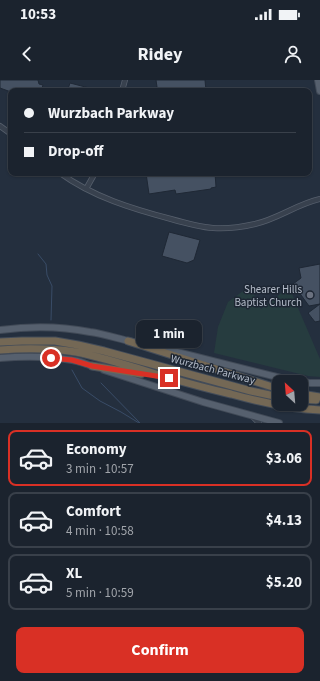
<!DOCTYPE html>
<html lang="en">
<head>
<meta charset="utf-8">
<style>
  :root { --surface:#1b232e; --page:#282f3a; --text:#f1f3f6; --muted:#a0a4aa; --line:#39404a; --accent:#d93025 }
  body { margin:0; font-family:"Source Sans 3",sans-serif; background:var(--page); color:var(--text); height:100vh; display:flex; flex-direction:column; font-size:15px; white-space:nowrap }
  * { box-sizing:border-box; margin:0 }
  p { font-size:13px; color:var(--muted) }
  .icon { flex:none; width:22px; height:22px; fill:none; stroke:currentColor; stroke-width:2; stroke-linecap:round; stroke-linejoin:round }
  .map { position:relative; height:343px; overflow:hidden }
  .sheet { display:flex; flex-direction:column; background:var(--surface); flex:1 }
  .sheet>* { flex:none }
  .hud { position:absolute; left:8px; top:8px; width:304px; height:88px; border-radius:8px; box-shadow:0 1px 3px #0004,0 0 0 1px var(--line); display:grid; align-content:center; height:88px; padding:0 16px; background:var(--surface) }
  .needle { width:26px; rotate:334deg }
  .tools { position:absolute; left:272px; top:295px; display:grid; gap:8px }
  .tools a { display:grid; place-items:center; width:36px; height:36px; border-radius:8px; background:var(--surface); box-shadow:0 1px 3px #0004,0 0 0 1px var(--line); font-size:20px }
  .end { position:absolute; width:18px; height:18px; margin:-9px; border:5px solid #d93025; background:#fff; box-shadow:0 0 0 2px #fff }
  .from { border-radius:50% }
  .bubble { position:absolute; height:28px; border-radius:8px; background:var(--surface); box-shadow:0 1px 3px #0004,0 0 0 1px var(--line); font-size:13px; font-weight:700; line-height:28px; text-align:center }
  .hud b { display:flex; align-items:center; gap:14px; height:38px; font-size:15px }
  .hud b+b { border-top:1px solid var(--line) }
  .hud i { width:10px; height:10px; background:var(--text) }
  ul { padding:7px 0 0; list-style:none }
  li { display:flex; align-items:center; gap:12px; height:56px; margin:0 8px 6px; padding:0 8px; border:2px solid var(--line); border-radius:8px }
  li div { flex:1 }
  li b { display:block; font-size:15px }
  li em { font-style:normal; font-weight:700 }
  li.selected { border-color:var(--accent) }
  li>.icon { width:36px; height:36px; stroke-width:1.5 }
  .primary-button { display:flex; gap:8px; margin-top:auto; padding:8px 16px }
  .primary-button a { flex:1; height:46px; border-radius:8px; background:var(--accent); color:#fff; font-size:16px; font-weight:700; line-height:46px; text-align:center }
  .status { display:flex; justify-content:space-between; align-items:center; height:28px; padding:0 20px; background:var(--surface); direction:ltr }
  .status svg { height:11px; fill:currentColor }
  header { display:flex; justify-content:space-between; align-items:center; height:52px; padding:0 16px; background:var(--surface); font-size:18px; font-weight:700 }
  .map>svg:first-child { display:block }
</style>
</head>
<body>
<div class="status"><b>10:53</b><svg viewBox="0 0 49 12"><path d="M0 12V9h3v3zM5 12V6h3v6zM10 12V3h3v9zM15 12V0h3v12zM26 1h20v11H26zM47 4h2v5h-2z"/></svg></div>
<header><svg class="icon" aria-label="back" viewBox="0 0 24 24"><path d="M15 5l-7 7 7 7"/></svg>Ridey<svg class="icon" aria-label="person" viewBox="0 0 24 24"><circle cx="12" cy="8" r="4"/><path d="M4 21q1-7 8-7t8 7"/></svg></header>
<div class="map">
<svg width="320" height="343" viewBox="0 0 320 343">
  <rect width="100%" height="100%" fill="#242f3e"/>
  <path fill="#263c3f" d="M250,206L261,229L289,207L320,279V297L308,296L214,273L218,247L228,222Z"/>
  <g fill="none" stroke-linecap="round" stroke-linejoin="round">
    <path stroke="#394c67" stroke-width="1" d="M38,174L46,184L47,195L52,206L51,240
      M72,290L82,308L100,321L121,332L139,343
      M101,303L140,343"/>
  </g>
  <path fill="#455162" stroke="#1f2835" d="M0,0H38L39,4L43,5L41,11L11,12L0,8Z
    M156,0H205L206,11H147L157,7Z
    M70,3L97,10V11H72L68,9Z
    M146,93H215L216,107L211,108V109L176,114L175,110L149,114Z
    M169,152L200,160L194,180L187,183L162,176Z
    M320,184V241L315,242L308,233L320,224L309,226L293,204L301,198L299,188Z"/>
  <g fill="none" stroke-linecap="round" stroke-linejoin="round">
    <g stroke="#565f6c" stroke-width="6">
      <path id="minor" d="M122,11L125,0
        M0,46L11,54
        M60,93C93,117 133,129 171,139C185,143 199,147 213,148C227,149 242,147 255,144C278,139 297,124 320,119
        M86,109L95,93
        M252,336L259,343"/>
    </g>
    <g stroke="#414a57" stroke-width="8">
      <path id="major" d="M318,0L320,11
        M0,250C30,246 60,246 90,252C105,254 119,259 133,262
        M157,267L293,301L310,303H320
        M0,278C23,276 48,276 72,280C80,281 88,285 96,287
        M104,290L203,322L279,343"/>
    </g>
    <g stroke="#434c59" stroke-width="9">
      <path id="highway" d="M128,261L279,309
        M0,262L22,261H55L78,265L104,271L251,311L279,317
        M0,270C25,268 50,268 76,272C106,278 136,288 166,297C187,303 209,309 231,314C260,322 289,329 320,330
        M92,286L141,294
        M301,314L320,317
        M301,319L316,320"/>
    </g>
    <use href="#minor" stroke="#38414e" stroke-width="4.5"/>
    <use href="#major" stroke="#56606e" stroke-width="6"/>
    <use href="#highway" stroke="#746855" stroke-width="7"/>
  </g>
  <g fill="none" stroke-linecap="round" stroke-linejoin="round">
    <path stroke="#d93025" stroke-width="5" d="M51,278L72,280L92,286L169,298"/>
  </g>
  <circle fill="#6b7280" stroke="#1d2633" stroke-width="1.5" cx="310" cy="215" r="4"/>
  <g text-anchor="middle" stroke-width="3" stroke-linejoin="round" paint-order="stroke">
    <g font-size="11" fill="#b4bcc9" stroke="#1d2633" text-anchor="end">
      <text x="302" y="213">Shearer Hills<tspan x="302" dy="13">Baptist Church</tspan></text>
    </g>
    <g font-size="11" fill="#b4bcc9" stroke="#1d2633">
      <text transform="translate(213 289) rotate(15)" y="4">Wurzbach Parkway</text>
    </g>
  </g>
</svg>
<div class="tools">
<a><svg class="needle" viewBox="-14 -14 28 28"><path d="M0-13l5 13h-10z" fill="#e53935"/><path d="M0 13l5-13h-10z" fill="#a0a4aa"/></svg></a>
</div>
<i class="end from" style="left:51px;top:278px"></i>
<i class="end" style="left:169px;top:298px"></i>
<div class="bubble" style="left:136px;top:240px;width:66px">1 min</div>
<div class="hud">
<b><i class="from"></i>Wurzbach Parkway</b>
<b><i></i>Drop-off</b>
</div>
</div>
<section class="sheet">
<ul>
<li class="selected"><svg class="icon" aria-label="car" viewBox="0 0 24 24"><path d="M5 17H2v-5l4-1 3-4h7l3 4 3 1v5h-3M9 17h6M6 11h13"/><circle cx="7" cy="17" r="2"/><circle cx="17" cy="17" r="2"/></svg><div><b>Economy</b><p>3 min · 10:57</p></div><em>$3.06</em></li>
<li><svg class="icon" aria-label="car" viewBox="0 0 24 24"><path d="M5 17H2v-5l4-1 3-4h7l3 4 3 1v5h-3M9 17h6M6 11h13"/><circle cx="7" cy="17" r="2"/><circle cx="17" cy="17" r="2"/></svg><div><b>Comfort</b><p>4 min · 10:58</p></div><em>$4.13</em></li>
<li><svg class="icon" aria-label="car" viewBox="0 0 24 24"><path d="M5 17H2v-5l4-1 3-4h7l3 4 3 1v5h-3M9 17h6M6 11h13"/><circle cx="7" cy="17" r="2"/><circle cx="17" cy="17" r="2"/></svg><div><b>XL</b><p>5 min · 10:59</p></div><em>$5.20</em></li>
</ul>
<div class="primary-button"><a>Confirm</a></div>
</section>
</body>
</html>
